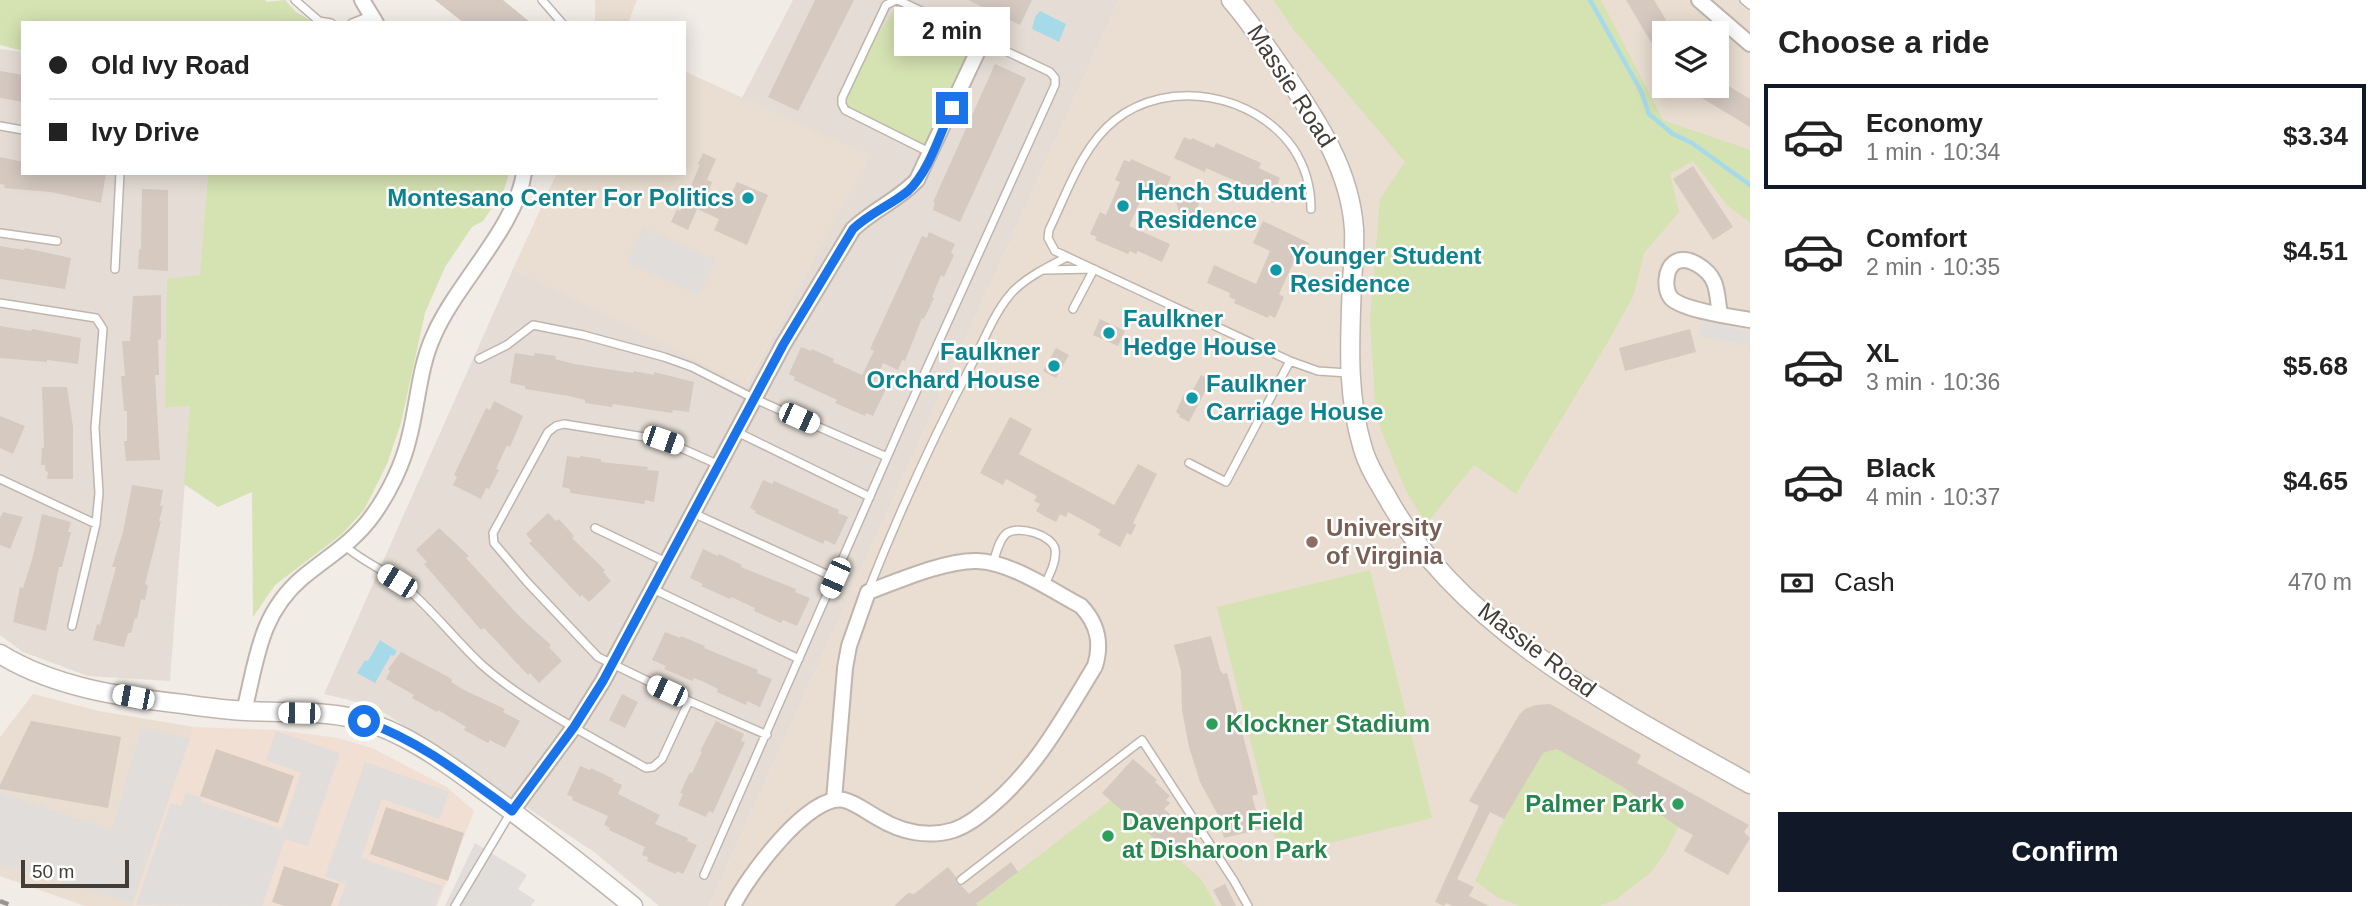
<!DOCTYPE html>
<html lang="en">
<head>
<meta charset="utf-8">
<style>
  :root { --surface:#fff; --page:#f2f2f2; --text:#222; --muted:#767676; --line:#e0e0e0; --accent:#111827 }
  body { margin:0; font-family:Helvetica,sans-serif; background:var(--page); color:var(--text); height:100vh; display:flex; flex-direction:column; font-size:26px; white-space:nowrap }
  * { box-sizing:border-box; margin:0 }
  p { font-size:23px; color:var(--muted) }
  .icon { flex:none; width:38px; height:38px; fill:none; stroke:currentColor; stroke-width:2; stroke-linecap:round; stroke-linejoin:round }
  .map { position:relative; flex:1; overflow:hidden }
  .panel { display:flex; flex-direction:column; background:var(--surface); width:630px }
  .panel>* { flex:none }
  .banner { position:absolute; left:21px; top:21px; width:665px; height:154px; border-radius:0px; box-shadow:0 4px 18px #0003; display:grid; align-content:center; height:154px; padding:0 28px; background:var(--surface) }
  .controls { position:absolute; left:1652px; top:21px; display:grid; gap:14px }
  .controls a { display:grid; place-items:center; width:77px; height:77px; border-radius:0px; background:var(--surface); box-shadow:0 4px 18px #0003; font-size:35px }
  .scale { position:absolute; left:21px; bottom:18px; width:108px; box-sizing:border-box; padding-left:7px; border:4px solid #443c36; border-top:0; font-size:19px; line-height:24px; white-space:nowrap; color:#443c36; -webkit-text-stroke:5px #fff; paint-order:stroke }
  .end { position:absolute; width:32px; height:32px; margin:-16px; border:9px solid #1a73e8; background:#fff; box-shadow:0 0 0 4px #fff }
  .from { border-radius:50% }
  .bubble { position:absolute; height:49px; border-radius:0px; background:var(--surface); box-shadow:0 4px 18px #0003; font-size:23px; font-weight:800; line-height:49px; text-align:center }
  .car { position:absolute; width:21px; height:42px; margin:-21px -10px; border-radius:9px; box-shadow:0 0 5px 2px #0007; background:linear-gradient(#fff 24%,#345 0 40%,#fff 0 76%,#345 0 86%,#fff 0) }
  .banner b { display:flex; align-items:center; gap:24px; height:66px; font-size:26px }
  .banner b+b { border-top:2px solid var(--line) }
  .banner i { width:18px; height:18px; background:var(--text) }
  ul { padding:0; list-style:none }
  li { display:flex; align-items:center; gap:21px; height:105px; margin:0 14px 10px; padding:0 14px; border:4px solid transparent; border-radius:0px }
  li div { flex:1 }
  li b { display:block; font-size:26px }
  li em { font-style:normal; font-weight:800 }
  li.selected { border-color:var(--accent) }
  li>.icon { width:63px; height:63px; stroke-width:1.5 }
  h2 { padding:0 28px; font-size:32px; line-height:84px }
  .pay { display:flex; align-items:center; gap:18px; height:77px; padding:0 28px; font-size:26px }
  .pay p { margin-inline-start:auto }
  .action { display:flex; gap:14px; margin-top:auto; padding:14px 28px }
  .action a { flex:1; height:80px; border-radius:0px; background:var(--accent); color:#fff; font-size:28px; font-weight:800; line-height:80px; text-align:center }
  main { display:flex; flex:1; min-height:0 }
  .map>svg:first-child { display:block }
</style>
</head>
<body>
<main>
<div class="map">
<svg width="1750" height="906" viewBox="0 0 1750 906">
  <rect width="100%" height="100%" fill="#f1ece6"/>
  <path fill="#e5ddd5" d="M793,0H1119L709,906H659L594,852L374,706L324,694L513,269L747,384L869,156L742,98Z
    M0,49L23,52V173H208L170,681L88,676L23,652L0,635Z"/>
  <path fill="#f2dfd3" d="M194,727L277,730L338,738L372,748L447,787L474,811L437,906H133Z"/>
  <path fill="#e9ded1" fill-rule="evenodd" d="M595,0H637L628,23H595Z
    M1119,0H1750V906H709ZM1664,33H1717V86H1664Z
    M684,71L870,156L746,385L513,269L557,173H684Z
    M33,694L99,711L194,727L133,906H85L0,876V737Z"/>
  <path fill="#d5e2b2" d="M0,0H265L267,2L285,0L296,12L315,23H23V51L0,45Z
    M1273,0H1601L1663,120L1750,150V223L1727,205L1693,161L1670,174L1679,212L1644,253L1634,294L1609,340L1516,494L1474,465L1426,524L1406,491L1376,417L1370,320L1380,199L1405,162L1294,30Z
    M897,4L976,41L930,149L844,104L866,54Z
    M208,173H509L504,190L483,221L472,227L445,267L425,313L401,423L387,464L364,510L342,534L275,585L253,617L252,492L218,507L184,484L190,406L165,407L167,279L200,275Z
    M1370,570L1432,818L1279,855L1217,607Z
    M1557,749L1623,787L1678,827L1665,853L1650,873L1615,900L1599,906H1520L1497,897L1475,881L1504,819L1543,753Z
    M1111,800L1201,879L1216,906H978L976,904Z"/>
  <path fill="#e0dddb" d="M643,228L715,260L699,295L627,262Z
    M1702,321L1750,332L1749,345L1700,336Z
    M141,728L190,739L132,902L0,864V792L112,830Z
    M276,731L340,753L308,846L285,839L262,906L136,905L171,803L181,806L186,793L202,798L201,802L282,829L301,773L266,760Z
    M365,762L449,792L440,819L382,799L361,858L442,886L435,906H338L346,884L325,876Z
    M475,843L527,875L518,889L535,900L531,906H445Z"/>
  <path fill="#a7dae9" d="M1040,11L1066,24L1059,42L1032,29L1035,17Z
    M380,640L397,651L394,656L391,655L375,683L357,673L365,660L368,661Z"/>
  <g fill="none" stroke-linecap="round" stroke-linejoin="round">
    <path stroke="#a7dae9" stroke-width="4.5" d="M1590,0L1641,91L1649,114L1673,134L1692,143L1750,185"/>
  </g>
  <path fill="#d5c9c0" d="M435,0H503L531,23H464Z
    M815,0H854L798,111L768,97Z
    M968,0H1032L1020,25Z
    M1626,0H1654L1663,15L1674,33H1664V64Z
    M995,64L1026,78L960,222L933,210L935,203L933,202Z
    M0,71L23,75V102L0,98Z
    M1717,79L1750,99V127L1682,86H1717Z
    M1184,137L1191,140L1192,138L1214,148L1216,143L1261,163L1259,168L1280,178L1277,186L1281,188L1274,203L1247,192L1249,187L1206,168L1205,172L1174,158Z
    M703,153L716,159L707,180L712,182L708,193L728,201L737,182L768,195L747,245L714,230L719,219L697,209L688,230L671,222L677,209L680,211L700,165L698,164Z
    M0,157L23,162V173H106L101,203L51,192L4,188L5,185L0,184Z
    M1131,159L1171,177L1161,200L1144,193L1129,226L1170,244L1162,262L1138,251L1136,254L1130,251L1128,254L1095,240L1097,237L1090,234L1100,212L1106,215L1120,182L1115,180L1124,160L1130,162Z
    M1693,166L1733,227L1713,240L1673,179Z
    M142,189L168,190V271L138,269L139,249H141Z
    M1188,192L1196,196L1199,204L1195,212L1187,215L1179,211L1174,197Z
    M1263,221L1309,243L1300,264L1294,261L1279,294L1284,297L1275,318L1269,315L1268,318L1234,303L1236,300L1229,297L1230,293L1207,283L1214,265L1256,284L1270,251L1253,243Z
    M929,232L955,244L951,253L954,255L944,277L941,275L932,297L934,298L924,319L922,318L905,361L902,360L898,370L883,363L874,384L886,389L873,416L866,413L865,416L835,403L837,400L794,380L795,377L789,374L801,347L811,351L812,349L834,359L833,362L862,375L874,351L870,349L922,236L927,238Z
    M0,246L24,250L25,248L71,258L65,289L0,279Z
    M161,295V339L158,340L159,375H155L160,460L126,461L124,441H127V411H124L121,376H125L122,341H130L133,296Z
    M1100,319L1125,331L1118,346L1093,335Z
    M0,326L31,331L32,329L81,338L78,364L47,360V362L0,358Z
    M1690,329L1696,352L1625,371L1619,348Z
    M1056,348L1069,355L1056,378L1043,371Z
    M515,353L534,356L535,353L556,356L555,359L574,364L633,373L634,371L654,375V372L694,382L689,412L673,410L672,413L613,404L612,407L585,403V400L569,396L525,389V386L510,383Z
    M1201,375L1211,380L1189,422L1179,417L1180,415L1176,412L1184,394L1189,397Z
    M42,387H67L73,427V479H47L48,472L45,471V465H41L42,448H44Z
    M494,401L523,416L510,447L507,445L502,456L496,469L499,470L489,489L486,488L481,499L453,485L457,477L454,475L486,408L490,410Z
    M0,416L25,426L13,454L0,448Z
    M1010,417L1032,429L1019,454L1114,505L1138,464L1157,474L1133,523L1136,525L1131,535L1127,533L1120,547L1098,535L1101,530L1068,512L1066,517L1060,514L1056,522L1046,517L1036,511L1040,504L1034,501L1037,496L1006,479L1003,485L980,473Z
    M567,456L580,458V456L601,459V462L648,467L647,470L659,471L654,502L645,500L644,504L570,493V489L562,487Z
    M763,480L772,484L774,481L839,510L838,513L848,517L835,545L825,540L823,544L755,513L756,511L750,508Z
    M132,485L163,490L160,506H163L159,521H161L145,584L148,585L145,600L141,599L137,619L135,618L131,633H128L124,647L93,640L97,624L100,625L116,567H112L123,532Z
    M3,512L23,517L10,549L0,545V518Z
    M548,513L556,521L559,519L574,536L572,538L605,570L603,572L611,581L589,602L582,595L580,597L529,543L532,541L526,534Z
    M42,514L71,522L68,532H71L62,567H59L46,631L13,622L20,587L23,588L32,560Z
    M439,528L469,556L466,558L520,617L551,645L549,647L562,661L539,683L530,673L528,675L484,628L481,630L424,564L427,562L416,550Z
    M703,549L718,556L719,554L742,565L741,567L796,589L795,592L810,598L797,626L783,620L781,623L754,611L755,608L731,597L730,599L701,586L703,584L690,578Z
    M665,632L680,638L681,636L705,646L704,648L758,670L757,673L772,679L760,707L747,701L746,705L717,692L718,689L706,683L694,678L692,681L664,669L666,666L652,660Z
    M1211,636L1220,670L1223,674L1227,673L1258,794L1252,796L1261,829L1224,838L1218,815L1200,782L1189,747L1182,710L1181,671L1174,645Z
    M401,652L452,679L451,682L464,690L505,709L503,712L520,721L505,748L490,740L488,743L464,730L466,727L438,710L437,712L412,698L414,695L386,679L390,671L388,669Z
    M622,694L638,702L625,728L609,720Z
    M1550,704L1641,755L1637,763L1749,825L1744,832L1750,838L1728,875L1684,851L1693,835L1678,827L1623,787L1557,749L1543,753L1504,819L1490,812L1457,879L1474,887L1469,896L1489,906H1453L1446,903L1444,906L1435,902L1479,806L1469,801L1519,715L1525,709L1536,705Z
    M31,721L121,737L108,808L0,789V785Z
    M716,721L744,734L741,741L745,742L713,813L709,811L706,817L678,805L683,794L680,793L690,772L692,773L702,752L700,751Z
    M216,749L294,776L278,823L200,796Z
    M1133,759L1157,780L1155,782L1170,796L1166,800L1170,803L1164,809L1197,838L1194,841L1197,844L1181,862L1102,793Z
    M580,766L590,770L591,768L614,779L613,781L622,785L618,794L660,815L655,824L688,838L687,841L697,845L683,874L677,871L676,874L647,861L648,857L642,855L645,847L609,830L610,828L604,825L608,816L572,800L573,797L567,795Z
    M386,807L464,833L448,881L370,854Z
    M1011,862L1018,872L976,904L978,906H894L908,893L914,894L948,867L956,877V883L962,886L969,894Z
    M284,866L339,884L331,906H284L272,902Z
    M1225,884L1236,906H1222L1213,890Z"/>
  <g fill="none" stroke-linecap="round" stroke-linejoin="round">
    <g stroke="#bfb5ad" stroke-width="10">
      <path id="service" d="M295,0L319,21L331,23
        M542,0L562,23
        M896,0L886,5L842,98V104L845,110L931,153
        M1744,0L1750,5
        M352,23L370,16
        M0,126L23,130
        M1311,209C1311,188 1305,166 1293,148C1254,93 1168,78 1115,120C1082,146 1067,193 1049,230L1048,238L1055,251L1290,361L1318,371L1348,373
        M0,233L57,241
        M115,269L120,173
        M1045,270L1094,269L1073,309
        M0,303L96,318L103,329L95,428L99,493L96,524L72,626
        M479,359L507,345L533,325L583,335L664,357L692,367L755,399L887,457
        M737,432L870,497
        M1189,463L1226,482L1290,361
        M719,465L663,440L564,424L556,426L548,432L493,533L494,543L527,582L598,657L689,701L767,735
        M0,479L96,524
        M693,513L835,578
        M595,528L666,562
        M345,546C363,562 385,570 403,585C432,609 455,640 482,665C527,705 594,738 646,768L653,767L662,759L689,701
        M993,563C996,554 999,539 1007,533C1019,525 1052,535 1055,549C1057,561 1049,576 1044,586
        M653,589L799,659
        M868,591C899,513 934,435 973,362C984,340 994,314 1009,296C1021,280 1049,266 1067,257
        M704,875L902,423L1055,85V78L1050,72L898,0
        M961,880L1142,740L1234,881L1248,906
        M455,906L511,812"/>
    </g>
    <g stroke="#bfb5ad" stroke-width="18">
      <path id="minor" d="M362,0L376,23
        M1699,0L1750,44
        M1720,314C1718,305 1718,291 1714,282C1709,270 1687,253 1674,263C1665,270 1664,289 1671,298C1682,310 1733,317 1750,320
        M244,711C257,660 259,615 302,578C327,557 354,542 373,515C389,493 403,464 409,438C418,404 419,367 434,335C456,284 516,227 524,173
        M512,811L574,727L603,681L783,345L853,229C873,210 898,200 917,180L983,40
        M733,906C747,877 809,793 844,800C856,803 867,812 878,818C901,832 928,838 954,830C968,825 979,816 990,807C1036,769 1064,717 1095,666C1102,643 1098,624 1081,606C1051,590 1011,562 977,561C946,560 898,581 868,592L849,646L845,668L834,800"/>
    </g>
    <g stroke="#bfb5ad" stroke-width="21">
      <path id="tertiary" d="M1231,0C1251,23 1267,48 1284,72C1317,121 1350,169 1354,229C1355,246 1353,265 1352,282C1350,340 1346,393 1363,449C1368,466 1378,482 1387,497C1459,630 1622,712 1750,784
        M0,654C53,687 121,697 183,704C204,707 225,710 246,711C283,713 321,710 357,719C407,732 449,765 490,795C539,831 586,868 633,906"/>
    </g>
    <use href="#service" stroke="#fff" stroke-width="7"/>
    <use href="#minor" stroke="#fff" stroke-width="14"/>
    <use href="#tertiary" stroke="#fff" stroke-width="18"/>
    <path stroke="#959595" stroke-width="4.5" stroke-dasharray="9 9" stroke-linecap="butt" d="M0,901L13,906"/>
  </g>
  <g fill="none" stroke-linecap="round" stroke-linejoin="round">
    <path stroke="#1a73e8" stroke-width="9" d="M364,721C420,741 464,776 512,811L574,727L603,681L783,345L853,229C870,213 891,205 908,191C929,172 940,133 952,108"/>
  </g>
  <g fill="#0f9aa8" stroke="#fff" stroke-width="2.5">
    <circle cx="748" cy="198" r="7"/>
    <circle cx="1123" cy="206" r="7"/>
    <circle cx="1276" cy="270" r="7"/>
    <circle cx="1109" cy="333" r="7"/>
    <circle cx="1054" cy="366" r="7"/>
    <circle cx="1192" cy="398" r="7"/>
  </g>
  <circle fill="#8d6e63" stroke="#fff" stroke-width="2.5" cx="1312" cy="542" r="7"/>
  <g fill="#2e9e5b" stroke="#fff" stroke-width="2.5">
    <circle cx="1212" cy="724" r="7"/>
    <circle cx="1678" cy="804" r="7"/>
    <circle cx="1108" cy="836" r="7"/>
  </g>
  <g text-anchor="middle" stroke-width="5" stroke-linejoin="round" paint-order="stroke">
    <g font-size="24" fill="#443c36" stroke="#fff">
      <text transform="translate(1291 86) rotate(57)" y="8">Massie Road</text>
      <text transform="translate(1537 650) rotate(37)" y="8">Massie Road</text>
    </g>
    <g font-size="24" font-weight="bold" fill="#0d838f" stroke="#fff" text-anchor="start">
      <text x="1137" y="200">Hench Student<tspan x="1137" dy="28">Residence</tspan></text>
      <text x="734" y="206" text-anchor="end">Montesano Center For Politics</text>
      <text x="1290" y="264">Younger Student<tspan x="1290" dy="28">Residence</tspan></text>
      <text x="1123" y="327">Faulkner<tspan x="1123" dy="28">Hedge House</tspan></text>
      <text x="1040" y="360" text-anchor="end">Faulkner<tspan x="1040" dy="28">Orchard House</tspan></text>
      <text x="1206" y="392">Faulkner<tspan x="1206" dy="28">Carriage House</tspan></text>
    </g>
    <g font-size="24" font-weight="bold" fill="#785e54" stroke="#fff" text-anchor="start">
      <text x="1326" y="536">University<tspan x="1326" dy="28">of Virginia</tspan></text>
    </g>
    <g font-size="24" font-weight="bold" fill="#27864d" stroke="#fff" text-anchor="start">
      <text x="1226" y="732">Klockner Stadium</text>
      <text x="1664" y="812" text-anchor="end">Palmer Park</text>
      <text x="1122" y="830">Davenport Field<tspan x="1122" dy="28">at Disharoon Park</tspan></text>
    </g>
  </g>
</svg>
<div class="controls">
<a><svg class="icon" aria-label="layers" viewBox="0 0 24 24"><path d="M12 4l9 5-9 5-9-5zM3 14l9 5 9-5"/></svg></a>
</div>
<div class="scale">50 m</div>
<i class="end from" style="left:364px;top:721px"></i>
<i class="end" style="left:952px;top:108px"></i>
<div class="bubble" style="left:894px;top:7px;width:116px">2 min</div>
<i class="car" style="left:799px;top:418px;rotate:114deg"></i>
<i class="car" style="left:663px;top:440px;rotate:109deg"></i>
<i class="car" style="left:835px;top:578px;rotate:204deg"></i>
<i class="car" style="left:397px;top:581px;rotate:302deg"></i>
<i class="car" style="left:667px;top:691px;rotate:295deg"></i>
<i class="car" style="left:133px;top:697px;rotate:281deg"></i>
<i class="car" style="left:299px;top:713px;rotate:271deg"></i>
<div class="banner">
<b><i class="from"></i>Old Ivy Road</b>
<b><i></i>Ivy Drive</b>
</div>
</div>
<section class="panel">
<h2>Choose a ride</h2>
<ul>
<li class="selected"><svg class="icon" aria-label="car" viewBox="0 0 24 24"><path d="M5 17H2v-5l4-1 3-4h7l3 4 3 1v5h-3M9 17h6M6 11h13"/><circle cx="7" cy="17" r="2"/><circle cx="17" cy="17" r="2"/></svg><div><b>Economy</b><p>1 min · 10:34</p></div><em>$3.34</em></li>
<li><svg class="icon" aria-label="car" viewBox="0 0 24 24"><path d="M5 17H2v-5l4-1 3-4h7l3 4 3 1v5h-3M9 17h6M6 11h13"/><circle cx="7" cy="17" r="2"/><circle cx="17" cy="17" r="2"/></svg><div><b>Comfort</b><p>2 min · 10:35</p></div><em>$4.51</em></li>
<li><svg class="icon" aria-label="car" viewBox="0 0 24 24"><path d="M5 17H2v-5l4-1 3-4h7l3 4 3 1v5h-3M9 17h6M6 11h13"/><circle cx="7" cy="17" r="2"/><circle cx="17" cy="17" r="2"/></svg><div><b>XL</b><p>3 min · 10:36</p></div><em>$5.68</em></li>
<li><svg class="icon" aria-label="car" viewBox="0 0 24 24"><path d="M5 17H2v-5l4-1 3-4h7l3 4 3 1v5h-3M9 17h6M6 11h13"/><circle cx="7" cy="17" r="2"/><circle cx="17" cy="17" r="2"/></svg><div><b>Black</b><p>4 min · 10:37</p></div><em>$4.65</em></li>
</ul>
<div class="pay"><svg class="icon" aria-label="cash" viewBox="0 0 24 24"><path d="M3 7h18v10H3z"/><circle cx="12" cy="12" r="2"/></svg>Cash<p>470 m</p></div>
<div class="action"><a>Confirm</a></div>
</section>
</main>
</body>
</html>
